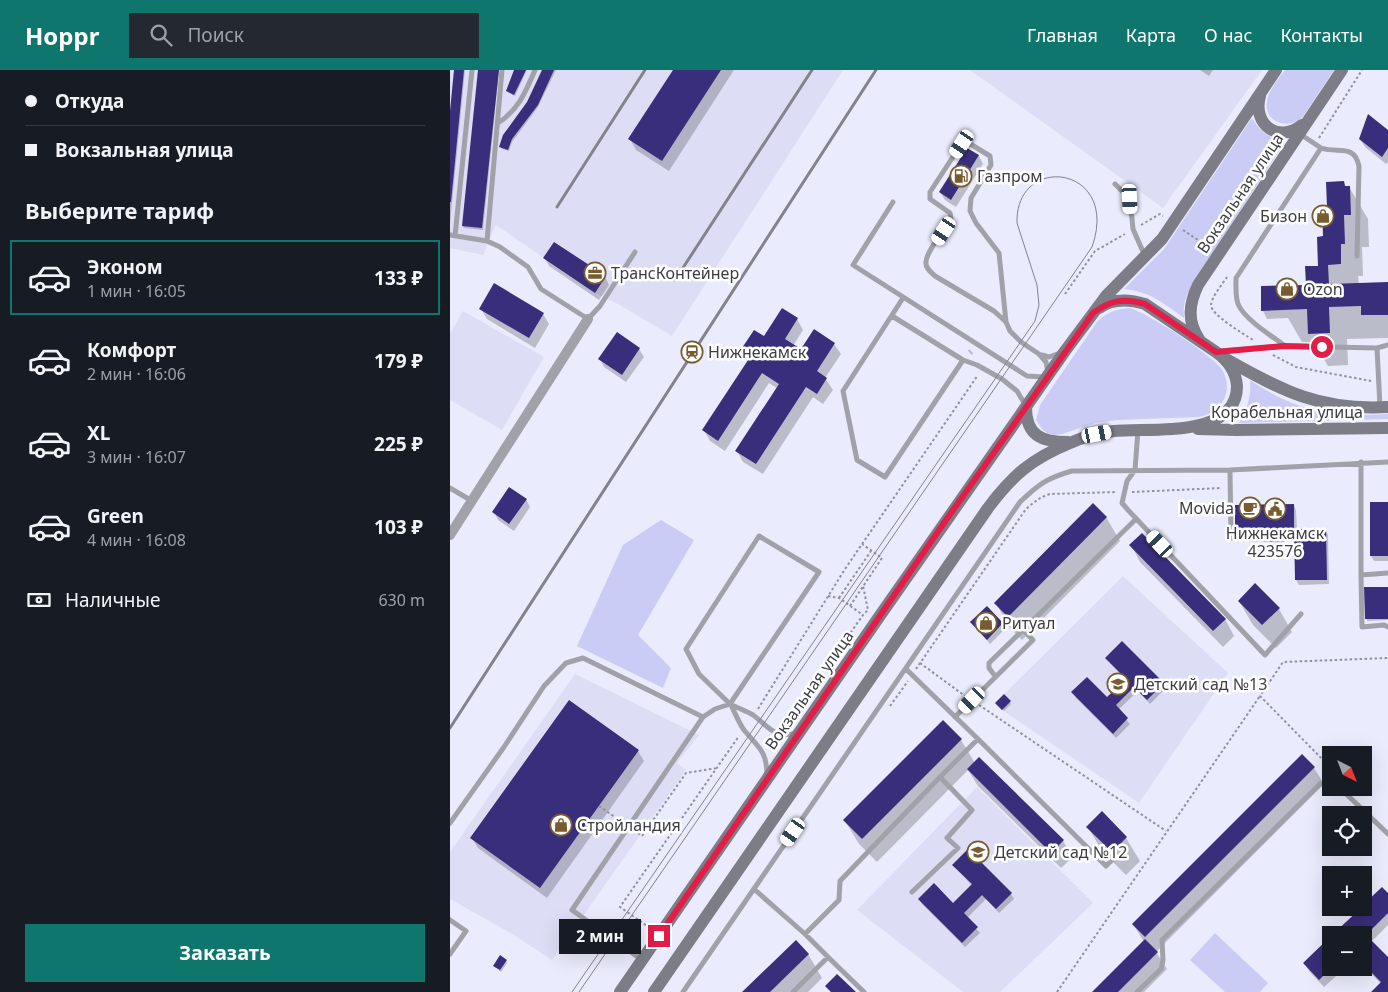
<!DOCTYPE html>
<html lang="ru">
<head>
<meta charset="utf-8">
<style>
  :root { --surface:#171b24; --page:#242831; --text:#f1f3f6; --muted:#9ea1a6; --line:#363941; --accent:#0f766e }
  body { margin:0; font-family:"Noto Sans",sans-serif; background:var(--page); color:var(--text); height:100vh; display:flex; flex-direction:column; font-size:19px; white-space:nowrap }
  * { box-sizing:border-box; margin:0 }
  p { font-size:16px; color:var(--muted) }
  .icon { flex:none; width:28px; height:28px; fill:none; stroke:currentColor; stroke-width:2; stroke-linecap:round; stroke-linejoin:round }
  .map { position:relative; flex:1; overflow:hidden }
  .side { display:flex; flex-direction:column; background:var(--surface); width:450px }
  .side>* { flex:none }
  .hud { display:grid; align-content:center; height:110px; padding:0 25px; background:var(--surface) }
  .needle { width:32px; rotate:138deg }
  .fabs { position:absolute; left:872px; top:676px; display:grid; gap:10px }
  .fabs a { display:grid; place-items:center; width:50px; height:50px; border-radius:0px; background:var(--surface); box-shadow:0 5px 20px #0002; font-size:25px }
  .end { position:absolute; width:22px; height:22px; margin:-11px; border:6px solid #e11d48; background:#fff; box-shadow:0 0 0 2px #fff }
  .from { border-radius:50% }
  .bubble { position:absolute; height:35px; border-radius:0px; background:var(--surface); box-shadow:0 5px 20px #0002; font-size:16px; font-weight:700; line-height:35px; text-align:center }
  .car { position:absolute; width:15px; height:30px; margin:-15px -8px; border-radius:6px; box-shadow:0 0 4px 1px #0007; background:linear-gradient(#fff 24%,#345 0 40%,#fff 0 76%,#345 0 86%,#fff 0) }
  .hud b { display:flex; align-items:center; gap:18px; height:48px; font-size:19px }
  .hud b+b { border-top:1px solid var(--line) }
  .hud i { width:12px; height:12px; background:var(--text) }
  ul { padding:0; list-style:none }
  li { display:flex; align-items:center; gap:15px; height:75px; margin:0 10px 8px; padding:0 15px; border:2px solid transparent; border-radius:0px }
  li div { flex:1 }
  li b { display:block; font-size:19px }
  li em { font-style:normal; font-weight:700 }
  li.current { border-color:var(--accent) }
  li>.icon { width:45px; height:45px; stroke-width:1.5 }
  h2 { padding:0 25px; font-size:22px; line-height:60px }
  .pay { display:flex; align-items:center; gap:12px; height:55px; padding:0 25px; font-size:19px }
  .pay p { margin-inline-start:auto }
  .action { display:flex; gap:10px; margin-top:auto; padding:10px 25px }
  .action a { flex:1; height:58px; border-radius:0px; background:var(--accent); color:#fff; font-size:20px; font-weight:700; line-height:58px; text-align:center }
  header { display:flex; align-items:center; gap:30px; box-sizing:border-box; height:70px; padding:0 25px; background:var(--accent); color:#fff }
  header strong { font-size:24px }
  nav { display:flex; gap:28px; margin-inline-start:auto; font-size:18px }
  .search { width:350px; height:45px; background:var(--page); display:flex; align-items:center; gap:12px; box-sizing:border-box; padding:0 18px; border-radius:0px; color:var(--muted); font-size:19px }
  main { display:flex; flex:1; min-height:0 }
  .map>svg:first-child { display:block }
</style>
</head>
<body>
<header>
<strong>Hoppr</strong>
<div class="search"><svg class="icon" aria-label="search" viewBox="0 0 24 24"><circle cx="10" cy="10" r="6"/><path d="M15 15l6 6"/></svg>Поиск</div>
<nav><a>Главная</a><a>Карта</a><a>О нас</a><a>Контакты</a></nav>
</header>
<main>
<section class="side">
<div class="hud">
<b><i class="from"></i>Откуда</b>
<b><i></i>Вокзальная улица</b>
</div>
<h2>Выберите тариф</h2>
<ul>
<li class="current"><svg class="icon" aria-label="car" viewBox="0 0 24 24"><path d="M5 17H2v-5l4-1 3-4h7l3 4 3 1v5h-3M9 17h6M6 11h13"/><circle cx="7" cy="17" r="2"/><circle cx="17" cy="17" r="2"/></svg><div><b>Эконом</b><p>1 мин · 16:05</p></div><em>133 ₽</em></li>
<li><svg class="icon" aria-label="car" viewBox="0 0 24 24"><path d="M5 17H2v-5l4-1 3-4h7l3 4 3 1v5h-3M9 17h6M6 11h13"/><circle cx="7" cy="17" r="2"/><circle cx="17" cy="17" r="2"/></svg><div><b>Комфорт</b><p>2 мин · 16:06</p></div><em>179 ₽</em></li>
<li><svg class="icon" aria-label="car" viewBox="0 0 24 24"><path d="M5 17H2v-5l4-1 3-4h7l3 4 3 1v5h-3M9 17h6M6 11h13"/><circle cx="7" cy="17" r="2"/><circle cx="17" cy="17" r="2"/></svg><div><b>XL</b><p>3 мин · 16:07</p></div><em>225 ₽</em></li>
<li><svg class="icon" aria-label="car" viewBox="0 0 24 24"><path d="M5 17H2v-5l4-1 3-4h7l3 4 3 1v5h-3M9 17h6M6 11h13"/><circle cx="7" cy="17" r="2"/><circle cx="17" cy="17" r="2"/></svg><div><b>Green</b><p>4 мин · 16:08</p></div><em>103 ₽</em></li>
</ul>
<div class="pay"><svg class="icon" aria-label="cash" viewBox="0 0 24 24"><path d="M3 7h18v10H3z"/><circle cx="12" cy="12" r="2"/></svg>Наличные<p>630 m</p></div>
<div class="action"><a>Заказать</a></div>
</section>
<div class="map">
<svg width="938" height="922" viewBox="0 0 938 922">
  <rect width="100%" height="100%" fill="#eaebfc"/>
  <path fill="#dddef5" d="M0,0H393L222,266L168,234L145,223L46,155L33,185L0,178Z
    M520,0H812L713,138Z
    M13,241L94,287L52,360L0,330V264Z
    M673,506L778,603L689,733L552,640L545,633Z
    M125,604L249,665L227,693L236,700L102,890L62,864L0,829V782Z
    M527,717L643,833L550,922H513L407,840Z"/>
  <path fill="#cbccf5" d="M835,0H884L854,45C842,61 813,54 817,31C819,20 828,9 835,0Z
    M802,48C810,62 820,68 835,72L742,215C735,227 733,235 734,248C715,234 699,221 674,219L714,179Z
    M680,238C699,244 759,283 771,298C778,308 779,321 773,331C767,341 759,345 748,347L667,350L645,353L612,364L604,365L597,363L592,359L586,350L590,335L647,252C657,242 666,239 680,238Z
    M800,310C823,326 851,339 879,343C898,346 918,345 938,344V349L789,353C798,339 801,326 800,310Z
    M211,450L244,470L188,565L221,598L213,618L127,576L173,475Z
    M765,863L818,913L810,922H775L740,890Z"/>
  <path fill="#0003" d="M5,0H15L0,153V54Z
    M30,0H49L33,160L14,158L13,156Z
    M66,0H77L65,26L57,21Z
    M93,0H106L88,37L62,72L59,81L52,79L51,77L78,33Z
    M224,0H284L219,101L186,80L180,69Z
    M750,0H763L759,6Z
    M919,46L938,61V92L936,94L915,77L910,69Z
    M518,79L529,86L533,94L506,137L495,130L490,122Z
    M894,113L896,117H899L918,149L919,177H912L913,206H908L909,215L938,214V268L897,269L898,295L878,296L864,272H852L838,248L817,249L813,241L857,216L869,197L878,138Z
    M95,189L155,207L159,215L149,230L99,196Z
    M31,239L93,244L99,254L85,278L37,249Z
    M347,249L353,260L343,276L352,281L384,274L391,284L375,308L383,320L373,334L363,327L313,404L293,392L287,381L327,318L319,313L275,381L260,371L254,360L300,289L294,278Z
    M189,279L194,287L176,312L154,297L150,289Z
    M519,279L523,283L522,285L518,281Z
    M76,429L80,437L64,461L48,450L44,442Z
    M938,433V491H924L921,486V434Z
    M844,435L846,440L847,460H876L878,465L879,514L849,515L846,510V464L789,465L786,460Z
    M656,447L670,471L572,570L559,557L546,533Z
    M681,475L775,549L784,566L773,577L690,492Z
    M938,518V550L917,551L915,519Z
    M789,531L829,539L842,562L826,578L803,555Z
    M536,537L555,559L540,574L521,552Z
    M657,588L712,614L715,619L700,634L688,621L668,640L680,654L666,668L626,628L623,623L657,629L676,610Z
    M560,632L561,634L554,641L548,635Z
    M511,670L525,693L613,771L623,787L611,798L528,716L518,700L427,792L409,774L395,751Z
    M188,681L194,691L97,828L28,778L22,768Z
    M864,698L874,714L706,882L717,899L694,922H644L694,872L683,854Z
    M638,757L676,768L690,791L676,805L652,781Z
    M504,795L561,824L564,829L549,843L536,829L517,848L530,863L515,877L472,834L469,829L503,835L522,816Z
    M932,818L938,824V855L921,872L938,889V922H923L931,914L914,896V865H884Z
    M881,868V898H895L874,917L859,901L855,893Z
    M358,884L372,908L358,922H294Z
    M56,891L57,893L51,902L44,896Z"/>
  <path fill="#392e7b" d="M4,0H14L1,132H0V41Z
    M28,0H49L32,158L12,156Z
    M64,0H76L64,25L56,21Z
    M92,0H104L88,35L62,69L58,80L49,77L53,65L77,32Z
    M223,0H271L212,91L178,69Z
    M918,44L938,60V78L932,87L909,69Z
    M517,78L529,85L501,130L489,122Z
    M894,111L895,116H900L901,145H894L895,174H891V194L878,195L879,214L938,212V245H911V236L879,237L880,263L858,264L857,239L811,241V216L856,215L855,196H868L867,167L873,166L872,137H877L876,112Z
    M104,172L156,206L145,223L93,188Z
    M44,213L94,243L79,268L29,239Z
    M332,238L348,248L335,269L351,279L364,259L385,273L367,301L377,308L367,324L356,317L306,394L285,381L329,314L312,303L268,371L252,360L302,284L292,278L304,260L314,266Z
    M167,262L190,278L172,305L148,289Z
    M59,417L77,429L59,454L42,442Z
    M920,432H938V486H920Z
    M643,433L657,447L558,547L544,533Z
    M844,434V459L785,460V435Z
    M844,459H876L877,510H845Z
    M692,463L776,549L763,561L679,475Z
    M805,513L830,538L812,555L788,531Z
    M914,517H938V549H915Z
    M537,536L553,553L537,570L520,552Z
    M672,571L714,613L697,630L684,617L666,635L678,648L663,664L621,622L637,607L657,627L676,609L655,588Z
    M554,624L561,631L552,640L545,633Z
    M119,630L189,680L90,818L20,768Z
    M493,650L512,669L412,769L393,750Z
    M852,684L865,697L695,867L682,854Z
    M529,687L614,770L601,783L517,699Z
    M652,741L677,767L662,782L636,757Z
    M518,779L562,823L546,839L532,825L514,843L528,857L512,873L468,829L484,813L503,833L522,814L502,795Z
    M932,817L938,823V843L916,865L938,887V922H921L931,912L914,895V865H882L911,838H914V834Z
    M881,866V898L869,910L853,893Z
    M695,869L708,882L668,922H642Z
    M346,870L359,884L320,922H292Z
    M50,885L57,890L50,900L43,896Z
    M387,904L406,922H381L375,916Z"/>
  <g fill="none" stroke-linecap="round" stroke-linejoin="round">
    <path stroke="#91919d" stroke-width="2" stroke-dasharray="2.5 2.5" stroke-linecap="butt" d="M869,68L912,0
      M691,155L710,144L713,146
      M733,160L760,178
      M777,207C772,215 762,226 761,235C761,245 794,264 803,270
      M615,224L645,181L675,164
      M823,285L846,297L921,311
      M682,422L772,418
      M378,526L389,528L413,545
      M389,528L421,481
      M400,536L432,488L412,474
      M389,579L413,545L418,540L413,516
      M470,593L515,626
      M466,599L576,439C584,432 590,427 600,424L667,422
      M529,635L716,761
      M440,636L458,611
      M308,639L395,499L528,305
      M879,705V696L810,626L833,592L938,588
      M149,736L172,752
      M184,760L192,766L236,703L267,698
      M200,858L170,837L289,666
      M607,922L810,626"/>
    <path stroke="#a1a1a9" stroke-width="5" d="M48,53C69,39 75,23 85,0
      M871,78C888,84 904,73 909,96L907,186
      M665,114L680,129L683,159L694,184
      M443,132L403,195L577,306L594,307
      M0,165L37,171L50,177L78,197L91,219L138,249L150,236L185,182
      M5,166L22,0
      M37,171L52,0
      M453,228L393,321L407,390L435,407L513,290
      M442,246L513,290L527,295L552,309L567,321L576,336
      M556,252L544,241L485,206C481,202 475,198 476,192C476,182 495,159 501,149L500,143L480,129V122L512,73L517,72L540,86L541,95L521,128L520,141L526,153L549,183L556,252L560,261L571,272L589,284L596,292L598,302
      M835,276C822,266 796,250 789,236C785,229 786,217 786,208L871,78L850,64
      M927,278L930,337
      M769,281L835,276L927,278L938,275
      M592,285L599,287L610,283
      M688,360L685,400L677,411L672,433L678,440L815,585L851,544
      M911,392V505L938,503
      M780,400L781,468L832,470
      M0,418L22,431
      M309,466L369,502L280,634L249,604L236,579Z
      M911,505L912,557L934,555L938,557
      M545,606L539,598V593L573,560
      M281,635C285,643 289,653 294,660C308,677 317,681 317,705
      M505,647L583,570L573,560L686,449
      M528,669L656,796L667,785
      M890,718L938,764
      M0,753L54,677L94,616L116,593L133,588L253,647
      M304,819L355,864L378,887L343,922
      M462,822L508,778L497,768L522,740L490,707
      M0,850L16,861L0,884
      M355,864L389,830L390,811L490,707L528,669L456,599
      M378,887L414,922
      M192,890L122,840L253,647L265,639L280,634C288,638 296,641 303,645C317,655 325,670 345,663
      M233,922L570,432C589,414 597,408 622,401L780,400L938,392
      M687,922L711,899L713,890L712,870L870,714L881,712"/>
    <path stroke="#a1a1a9" stroke-width="10" d="M0,465L138,249"/>
    <path stroke="#7d7d88" stroke-width="12" d="M810,26C802,54 828,74 852,55
      M749,269C737,251 739,234 748,215L892,0
      M776,289C832,321 871,341 938,337
      M576,337C576,366 592,372 618,372
      M748,359L786,360L938,358
      M170,922L429,547L615,281L656,226L712,169L826,0
      M204,922L538,438C563,405 581,389 620,373C633,367 649,363 664,361C697,357 787,370 787,316C786,302 777,290 766,282L695,234C679,229 663,228 649,238"/>
    <path stroke="#83838e" stroke-width="1" d="M122,922L585,251L589,235L587,215L567,153C565,82 671,95 642,177L129,922"/>
    <path stroke="#83838e" stroke-width="3" d="M107,137L195,0
      M225,210L362,0
      M0,658L426,0"/>
  </g>
  <g fill="none" stroke-linecap="round" stroke-linejoin="round">
    <path stroke="#e11d48" stroke-width="6" d="M209,866L496,450L643,243C661,230 673,228 695,234L766,282L834,276L872,277"/>
  </g>
  <defs>
    <g id="fuel-ring" transform="scale(1.125)"><circle r="9.5" fill="#fff" stroke="#795b2f" stroke-width="1.5"/><path d="M-5.5-6h7V0h2V4h1.3V-2.5L3-4.5l.8-.8L6-3V5H2.5V1h-1V6h-7ZM-4.2-4.7v3.2H.2V-4.7Z" fill="#795b2f"/></g>
    <g id="shop-ring" transform="scale(1.125)"><circle r="9.5" fill="#fff" stroke="#795b2f" stroke-width="1.5"/><path d="M-5-2.5h2.3a2.7 3.5 0 0 1 5.4 0H5L5.5 6h-11ZM-1.5-2.5h3a1.5 2.3 0 0 0-3 0Z" fill="#795b2f"/></g>
    <g id="office-ring" transform="scale(1.125)"><circle r="9.5" fill="#fff" stroke="#795b2f" stroke-width="1.5"/><path d="M-6-3h4V-5.5h4V-3h4V5H-6ZM-1-4.5V-3h2v-1.5ZM-6 0V1H6V0Z" fill="#795b2f"/></g>
    <g id="station-ring" transform="scale(1.125)"><circle r="9.5" fill="#fff" stroke="#795b2f" stroke-width="1.5"/><path d="M-3-6H3Q5-6 5-4V2Q5 4 3 4L4.5 6H3L1.5 4h-3L-3 6H-4.5L-3 4Q-5 4-5 2V-4Q-5-6-3-6ZM-3.5-4v3h7v-3ZM-3.5 1v1.5H-2V1ZM2 1v1.5H3.5V1Z" fill="#795b2f"/></g>
    <g id="cafe-ring" transform="scale(1.125)"><circle r="9.5" fill="#fff" stroke="#795b2f" stroke-width="1.5"/><path d="M-5.5-4.5H6V0H3Q3 3.5 0 3.5H-2.5Q-5.5 3.5-5.5 0ZM3-3.2v2h1.7v-2ZM-6 4.5H4V6H-6Z" fill="#795b2f"/></g>
    <g id="civic-ring" transform="scale(1.125)"><circle r="9.5" fill="#fff" stroke="#795b2f" stroke-width="1.5"/><path d="M-.6-6.5H3V-4.5H.6V-3L4-1V1h2V6H-6V1h2V-1L-.6-3ZM-1.2 2.5V6h2.4V2.5Z" fill="#795b2f"/></g>
    <g id="school-ring" transform="scale(1.125)"><circle r="9.5" fill="#fff" stroke="#795b2f" stroke-width="1.5"/><path d="M0-5L7-2L0 1L-7-2ZM-4 1L0 2.5L4 1V4Q0 6-4 4Z" fill="#795b2f"/></g>
  </defs>
  <g fill-rule="evenodd">
    <use href="#fuel-ring" x="511" y="106"/>
    <use href="#shop-ring" x="873" y="146"/>
    <use href="#office-ring" x="145" y="203"/>
    <use href="#shop-ring" x="837" y="219"/>
    <use href="#station-ring" x="242" y="282"/>
    <use href="#cafe-ring" x="800" y="438"/>
    <use href="#civic-ring" x="825" y="439"/>
    <use href="#shop-ring" x="536" y="553"/>
    <use href="#school-ring" x="668" y="614"/>
    <use href="#shop-ring" x="111" y="755"/>
    <use href="#school-ring" x="528" y="782"/>
  </g>
  <g text-anchor="middle" stroke-width="5" stroke-linejoin="round" paint-order="stroke">
    <g font-size="16" fill="#3c3c43" stroke="#fff" text-anchor="start">
      <text x="527" y="112">Газпром</text>
      <text x="857" y="152" text-anchor="end">Бизон</text>
      <text x="161" y="209">ТрансКонтейнер</text>
      <text x="853" y="225">Ozon</text>
      <text x="258" y="288">Нижнекамск</text>
      <text x="784" y="444" text-anchor="end">Movida</text>
      <text x="825" y="469" text-anchor="middle">Нижнекамск<tspan x="825" dy="18">423576</tspan></text>
      <text x="552" y="559">Ритуал</text>
      <text x="684" y="620">Детский сад №13</text>
      <text x="127" y="761">Стройландия</text>
      <text x="544" y="788">Детский сад №12</text>
    </g>
    <g font-size="16" fill="#3c3c43" stroke="#fff">
      <text transform="translate(790 123) rotate(-56)" y="6">Вокзальная улица</text>
      <text x="837" y="348">Корабельная улица</text>
      <text transform="translate(359 620) rotate(-55)" y="6">Вокзальная улица</text>
    </g>
  </g>
</svg>
<div class="fabs">
<a><svg class="needle" viewBox="-14 -14 28 28"><path d="M0-13l5 13h-10z" fill="#e53935"/><path d="M0 13l5-13h-10z" fill="#9ea1a6"/></svg></a>
<a><svg class="icon" aria-label="locate" viewBox="0 0 24 24"><circle cx="12" cy="12" r="6"/><path d="M12 2v4M12 18v4M2 12h4M18 12h4"/></svg></a>
<a>+</a>
<a>−</a>
</div>
<i class="end from" style="left:872px;top:277px"></i>
<i class="end" style="left:209px;top:866px"></i>
<div class="bubble" style="left:109px;top:849px;width:82px">2 мин</div>
<i class="car" style="left:512px;top:74px;rotate:213deg"></i>
<i class="car" style="left:680px;top:129px;rotate:177deg"></i>
<i class="car" style="left:494px;top:161px;rotate:213deg"></i>
<i class="car" style="left:647px;top:364px;rotate:79deg"></i>
<i class="car" style="left:710px;top:474px;rotate:317deg"></i>
<i class="car" style="left:522px;top:630px;rotate:224deg"></i>
<i class="car" style="left:343px;top:762px;rotate:215deg"></i>
</div>
</main>
</body>
</html>
